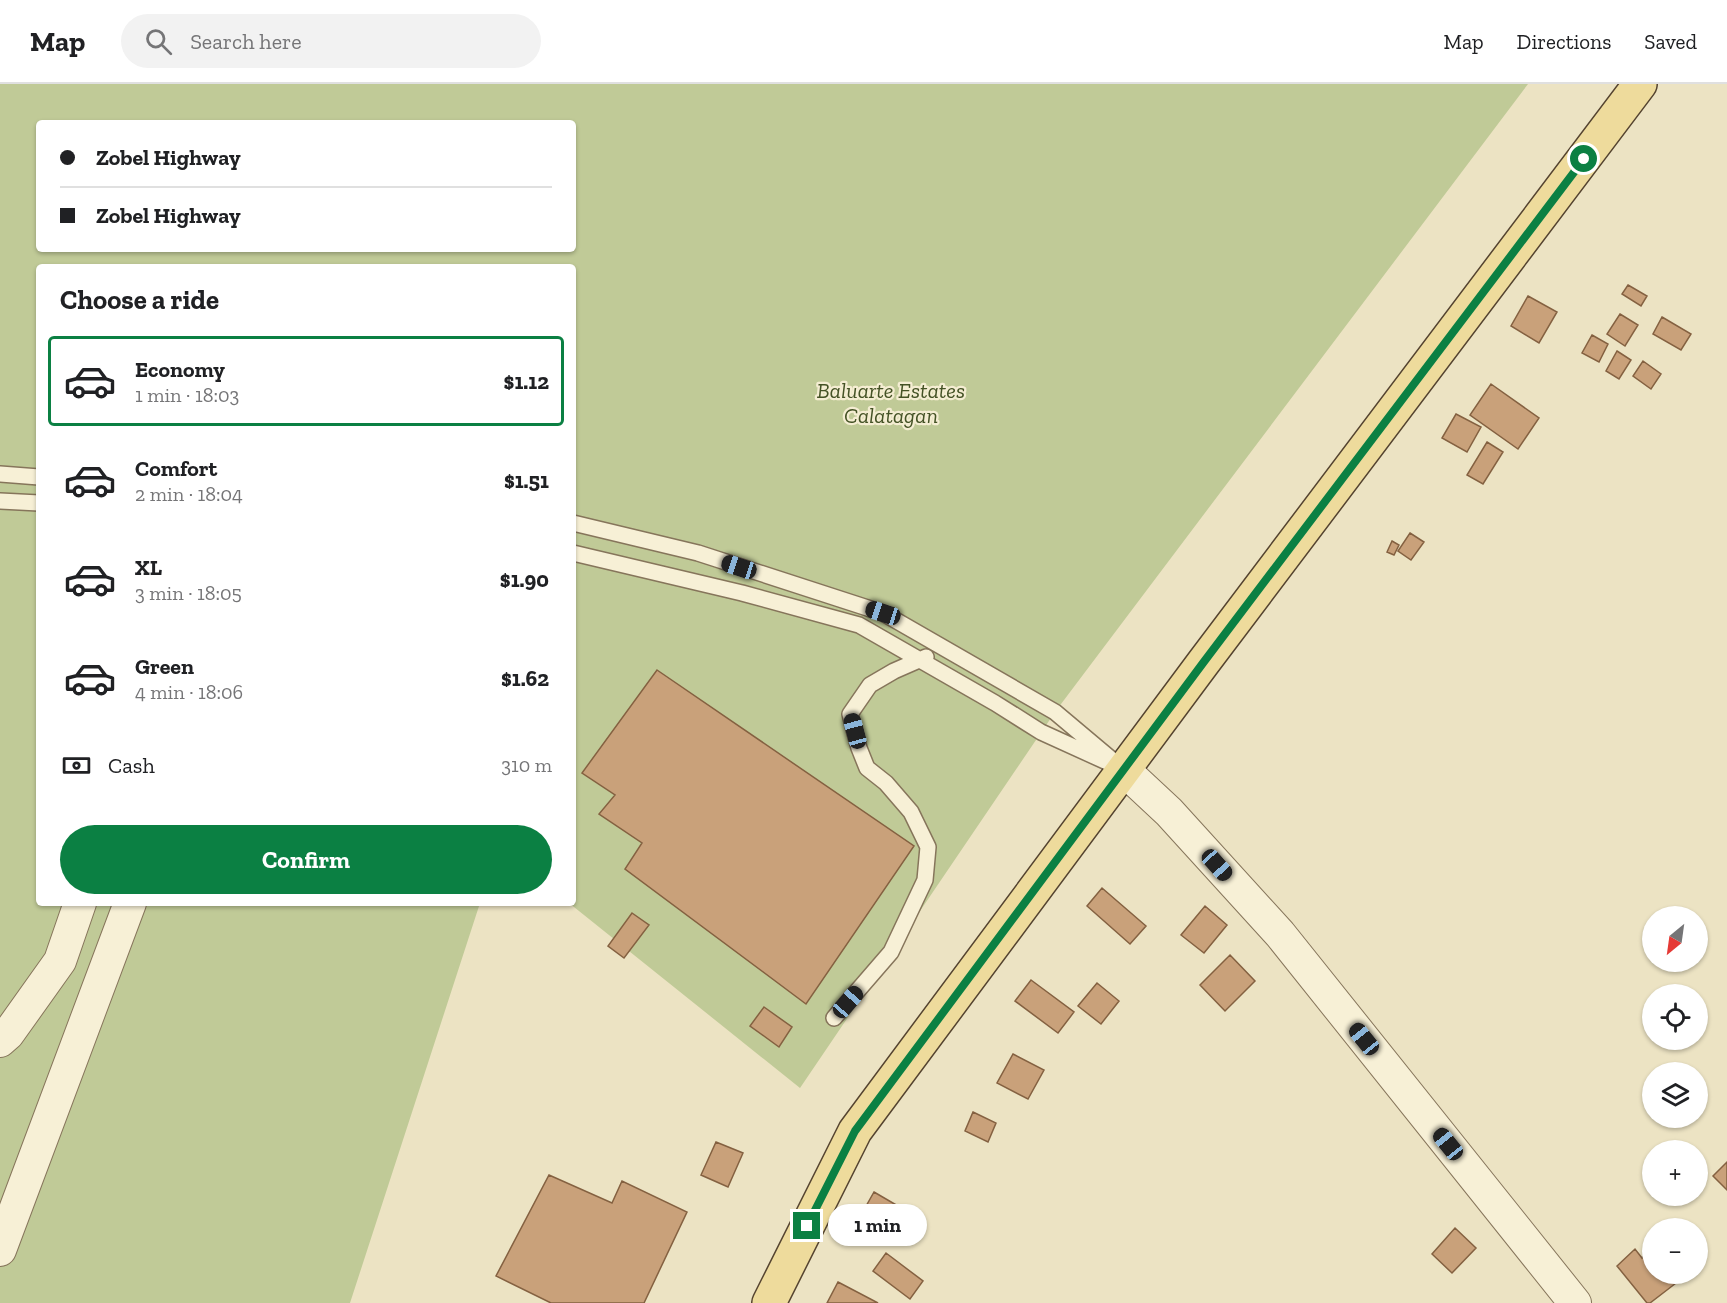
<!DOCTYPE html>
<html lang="en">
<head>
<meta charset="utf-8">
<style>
  :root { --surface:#fff; --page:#f2f2f2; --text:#202124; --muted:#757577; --line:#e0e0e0; --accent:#0b8043 }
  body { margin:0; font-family:"Zilla Slab",serif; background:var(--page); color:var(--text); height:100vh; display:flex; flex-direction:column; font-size:22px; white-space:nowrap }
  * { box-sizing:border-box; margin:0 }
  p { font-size:20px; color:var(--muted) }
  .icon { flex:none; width:33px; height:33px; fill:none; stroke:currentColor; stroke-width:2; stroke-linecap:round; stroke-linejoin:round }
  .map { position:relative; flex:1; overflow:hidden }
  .details { position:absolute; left:36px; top:180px; width:540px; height:642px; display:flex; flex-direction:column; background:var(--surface); border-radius:6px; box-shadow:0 2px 4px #0004 }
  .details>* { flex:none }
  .top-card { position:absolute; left:36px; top:36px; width:540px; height:132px; border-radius:6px; box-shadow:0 2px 4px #0004; display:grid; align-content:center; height:132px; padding:0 24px; background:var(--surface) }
  .needle { width:39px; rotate:209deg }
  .fabs { position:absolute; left:1642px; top:822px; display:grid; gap:12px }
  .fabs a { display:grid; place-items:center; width:66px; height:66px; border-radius:50%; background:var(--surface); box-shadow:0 2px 4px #0004; font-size:30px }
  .end { position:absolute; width:27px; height:27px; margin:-14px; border:8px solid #0b8043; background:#fff; box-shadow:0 0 0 3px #fff }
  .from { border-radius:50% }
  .bubble { position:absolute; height:42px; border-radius:21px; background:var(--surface); box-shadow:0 2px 4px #0004; font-size:20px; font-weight:700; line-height:42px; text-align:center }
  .car { position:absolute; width:18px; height:36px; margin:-18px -9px; border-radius:8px; box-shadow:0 0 4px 2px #0007; background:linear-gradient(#222 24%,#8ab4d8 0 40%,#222 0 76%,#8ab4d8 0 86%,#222 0) }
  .top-card b { display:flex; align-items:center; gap:21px; height:57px; font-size:22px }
  .top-card b+b { border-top:2px solid var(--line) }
  .top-card i { width:15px; height:15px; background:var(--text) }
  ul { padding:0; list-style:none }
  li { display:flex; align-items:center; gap:18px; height:90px; margin:0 12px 9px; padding:0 12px; border:3px solid transparent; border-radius:6px }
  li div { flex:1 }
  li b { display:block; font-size:22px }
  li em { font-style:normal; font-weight:700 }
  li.on { border-color:var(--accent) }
  li>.icon { width:54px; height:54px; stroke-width:1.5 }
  h2 { padding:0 24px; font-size:27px; line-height:72px }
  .pay { display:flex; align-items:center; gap:15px; height:66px; padding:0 24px; font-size:22px }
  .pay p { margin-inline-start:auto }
  .action { display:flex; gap:12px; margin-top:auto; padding:12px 24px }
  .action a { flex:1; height:69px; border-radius:36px; background:var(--accent); color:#fff; font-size:24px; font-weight:700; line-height:69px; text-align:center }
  header { display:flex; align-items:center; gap:36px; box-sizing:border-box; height:84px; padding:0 30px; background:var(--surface); border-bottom:2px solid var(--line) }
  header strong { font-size:28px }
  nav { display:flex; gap:33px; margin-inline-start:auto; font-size:21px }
  .search { width:420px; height:54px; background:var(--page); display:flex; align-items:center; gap:15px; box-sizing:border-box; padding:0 21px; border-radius:33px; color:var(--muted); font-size:22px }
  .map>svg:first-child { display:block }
</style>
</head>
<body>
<header>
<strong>Map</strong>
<div class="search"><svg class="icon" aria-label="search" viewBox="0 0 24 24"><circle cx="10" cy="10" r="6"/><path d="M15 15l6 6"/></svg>Search here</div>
<nav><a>Map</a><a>Directions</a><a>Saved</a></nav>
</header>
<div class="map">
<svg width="1727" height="1219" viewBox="0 0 1727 1219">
  <rect width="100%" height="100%" fill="#ece3c3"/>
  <path fill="#c0ca97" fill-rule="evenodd" d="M0,0H1528L1055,628L800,1004L569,819H573V183H39V819H480L350,1219H0ZM39,39H573V165H39Z"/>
  <path fill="#c9a17a" stroke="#846141" stroke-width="1.5" d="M1628,201L1647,212L1641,222L1622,210Z
    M1528,212L1557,228L1539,259L1511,242Z
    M1620,230L1638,241L1625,262L1607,250Z
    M1662,233L1691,250L1681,266L1653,250Z
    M1592,251L1608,260L1599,278L1582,269Z
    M1617,267L1631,276L1619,295L1606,287Z
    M1643,277L1661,290L1651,305L1633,292Z
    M1491,300L1539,334L1518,365L1470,331Z
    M1456,330L1481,343L1467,368L1442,354Z
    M1487,358L1503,368L1483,400L1467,391Z
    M1410,449L1424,458L1411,476L1398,467Z
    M1392,457L1399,461L1394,471L1387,468Z
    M657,586L914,762L806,920L625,785L642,759L599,730L615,711L582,689Z
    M1102,804L1146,842L1130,860L1087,822Z
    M1205,822L1227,841L1204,869L1181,851Z
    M632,829L649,841L624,874L608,862Z
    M1230,871L1255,897L1225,927L1200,901Z
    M1031,896L1074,928L1058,949L1015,917Z
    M1097,899L1119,917L1101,940L1078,922Z
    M764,923L792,943L779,963L750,942Z
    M1013,970L1044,986L1028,1015L997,999Z
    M973,1028L996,1039L988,1058L965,1047Z
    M716,1058L743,1069L728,1103L701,1091Z
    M1727,1078V1106L1713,1092Z
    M549,1091L612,1119L622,1097L687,1128L644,1219H551L496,1192Z
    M874,1108L905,1126L887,1158L856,1140Z
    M1455,1144L1476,1164L1452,1189L1432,1170Z
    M1653,1163V1190H1675L1680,1196L1650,1219H1647L1617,1182L1635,1165L1642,1174Z
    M886,1169L923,1197L910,1215L873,1187Z
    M838,1198L878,1219H827Z"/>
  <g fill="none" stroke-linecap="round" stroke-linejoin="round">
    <g stroke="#86755b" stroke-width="18">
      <path id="lane" d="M0,390L39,393
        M0,417L39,419
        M573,439L698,469L883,529L1055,628L1124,686
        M573,469L742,509L859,541L995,619L1041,648L1107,678
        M834,934L891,868L925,796L928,763L911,728L886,699L867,684L859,664L850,630L870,601L894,587L926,573"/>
    </g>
    <g stroke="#86755b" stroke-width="34">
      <path id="street" d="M1124,686L1169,728L1280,850L1575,1219
        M0,957L8,950L60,877L80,819
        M0,1166L130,819"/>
    </g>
    <g stroke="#54432f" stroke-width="36">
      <path id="primary" d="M769,1219L855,1047L1203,579L1640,0"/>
    </g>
    <use href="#lane" stroke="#f7f0d6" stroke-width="15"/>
    <use href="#street" stroke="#f7f0d6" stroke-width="32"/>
    <use href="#primary" stroke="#eedb9c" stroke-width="33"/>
  </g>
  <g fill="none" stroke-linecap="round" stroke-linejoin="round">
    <path stroke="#0b8043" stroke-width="8" d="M807,1142L855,1047L1203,579L1584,75"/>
  </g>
  <g text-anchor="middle" stroke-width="4.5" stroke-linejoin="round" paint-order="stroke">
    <g font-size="22" font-style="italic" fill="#445225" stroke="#f4edd2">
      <text x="891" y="314">Baluarte Estates<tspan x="891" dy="25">Calatagan</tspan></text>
    </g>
  </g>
</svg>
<div class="fabs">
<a><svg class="needle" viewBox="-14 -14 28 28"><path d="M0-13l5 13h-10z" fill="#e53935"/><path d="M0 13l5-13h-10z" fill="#757577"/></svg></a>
<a><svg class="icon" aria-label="locate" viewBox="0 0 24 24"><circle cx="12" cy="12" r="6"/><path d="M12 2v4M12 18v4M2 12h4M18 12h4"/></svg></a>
<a><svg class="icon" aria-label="layers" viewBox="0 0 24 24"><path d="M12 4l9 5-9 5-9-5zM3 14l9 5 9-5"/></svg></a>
<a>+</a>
<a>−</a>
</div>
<i class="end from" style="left:1584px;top:75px"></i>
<i class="end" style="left:807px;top:1142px"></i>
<div class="bubble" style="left:828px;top:1120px;width:99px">1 min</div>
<i class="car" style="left:739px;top:483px;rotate:288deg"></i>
<i class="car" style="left:883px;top:529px;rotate:288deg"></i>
<i class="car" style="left:855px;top:647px;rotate:345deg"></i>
<i class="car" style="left:1217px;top:781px;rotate:138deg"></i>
<i class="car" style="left:848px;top:918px;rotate:41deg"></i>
<i class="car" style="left:1364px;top:955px;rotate:321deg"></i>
<i class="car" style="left:1448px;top:1060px;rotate:321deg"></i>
<div class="top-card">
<b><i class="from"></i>Zobel Highway</b>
<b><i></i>Zobel Highway</b>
</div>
<section class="details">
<h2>Choose a ride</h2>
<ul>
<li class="on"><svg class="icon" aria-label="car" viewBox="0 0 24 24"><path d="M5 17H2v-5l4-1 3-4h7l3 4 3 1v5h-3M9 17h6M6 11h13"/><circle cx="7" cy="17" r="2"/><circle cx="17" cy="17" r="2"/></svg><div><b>Economy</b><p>1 min · 18:03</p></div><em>$1.12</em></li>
<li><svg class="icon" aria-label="car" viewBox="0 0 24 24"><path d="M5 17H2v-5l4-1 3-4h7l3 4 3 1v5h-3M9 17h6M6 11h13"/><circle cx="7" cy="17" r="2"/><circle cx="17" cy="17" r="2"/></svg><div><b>Comfort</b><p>2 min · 18:04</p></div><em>$1.51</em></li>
<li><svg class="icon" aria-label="car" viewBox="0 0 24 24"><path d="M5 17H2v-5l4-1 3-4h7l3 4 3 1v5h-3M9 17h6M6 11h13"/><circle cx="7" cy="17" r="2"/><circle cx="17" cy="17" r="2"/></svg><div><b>XL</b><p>3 min · 18:05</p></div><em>$1.90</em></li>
<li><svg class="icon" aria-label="car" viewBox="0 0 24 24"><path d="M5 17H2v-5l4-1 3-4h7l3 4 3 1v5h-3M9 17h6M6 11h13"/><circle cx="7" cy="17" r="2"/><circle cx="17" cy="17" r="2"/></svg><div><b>Green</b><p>4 min · 18:06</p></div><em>$1.62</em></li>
</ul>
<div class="pay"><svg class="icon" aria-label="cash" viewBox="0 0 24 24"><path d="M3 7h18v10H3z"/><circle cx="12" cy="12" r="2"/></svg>Cash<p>310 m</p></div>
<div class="action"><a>Confirm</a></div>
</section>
</div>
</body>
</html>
